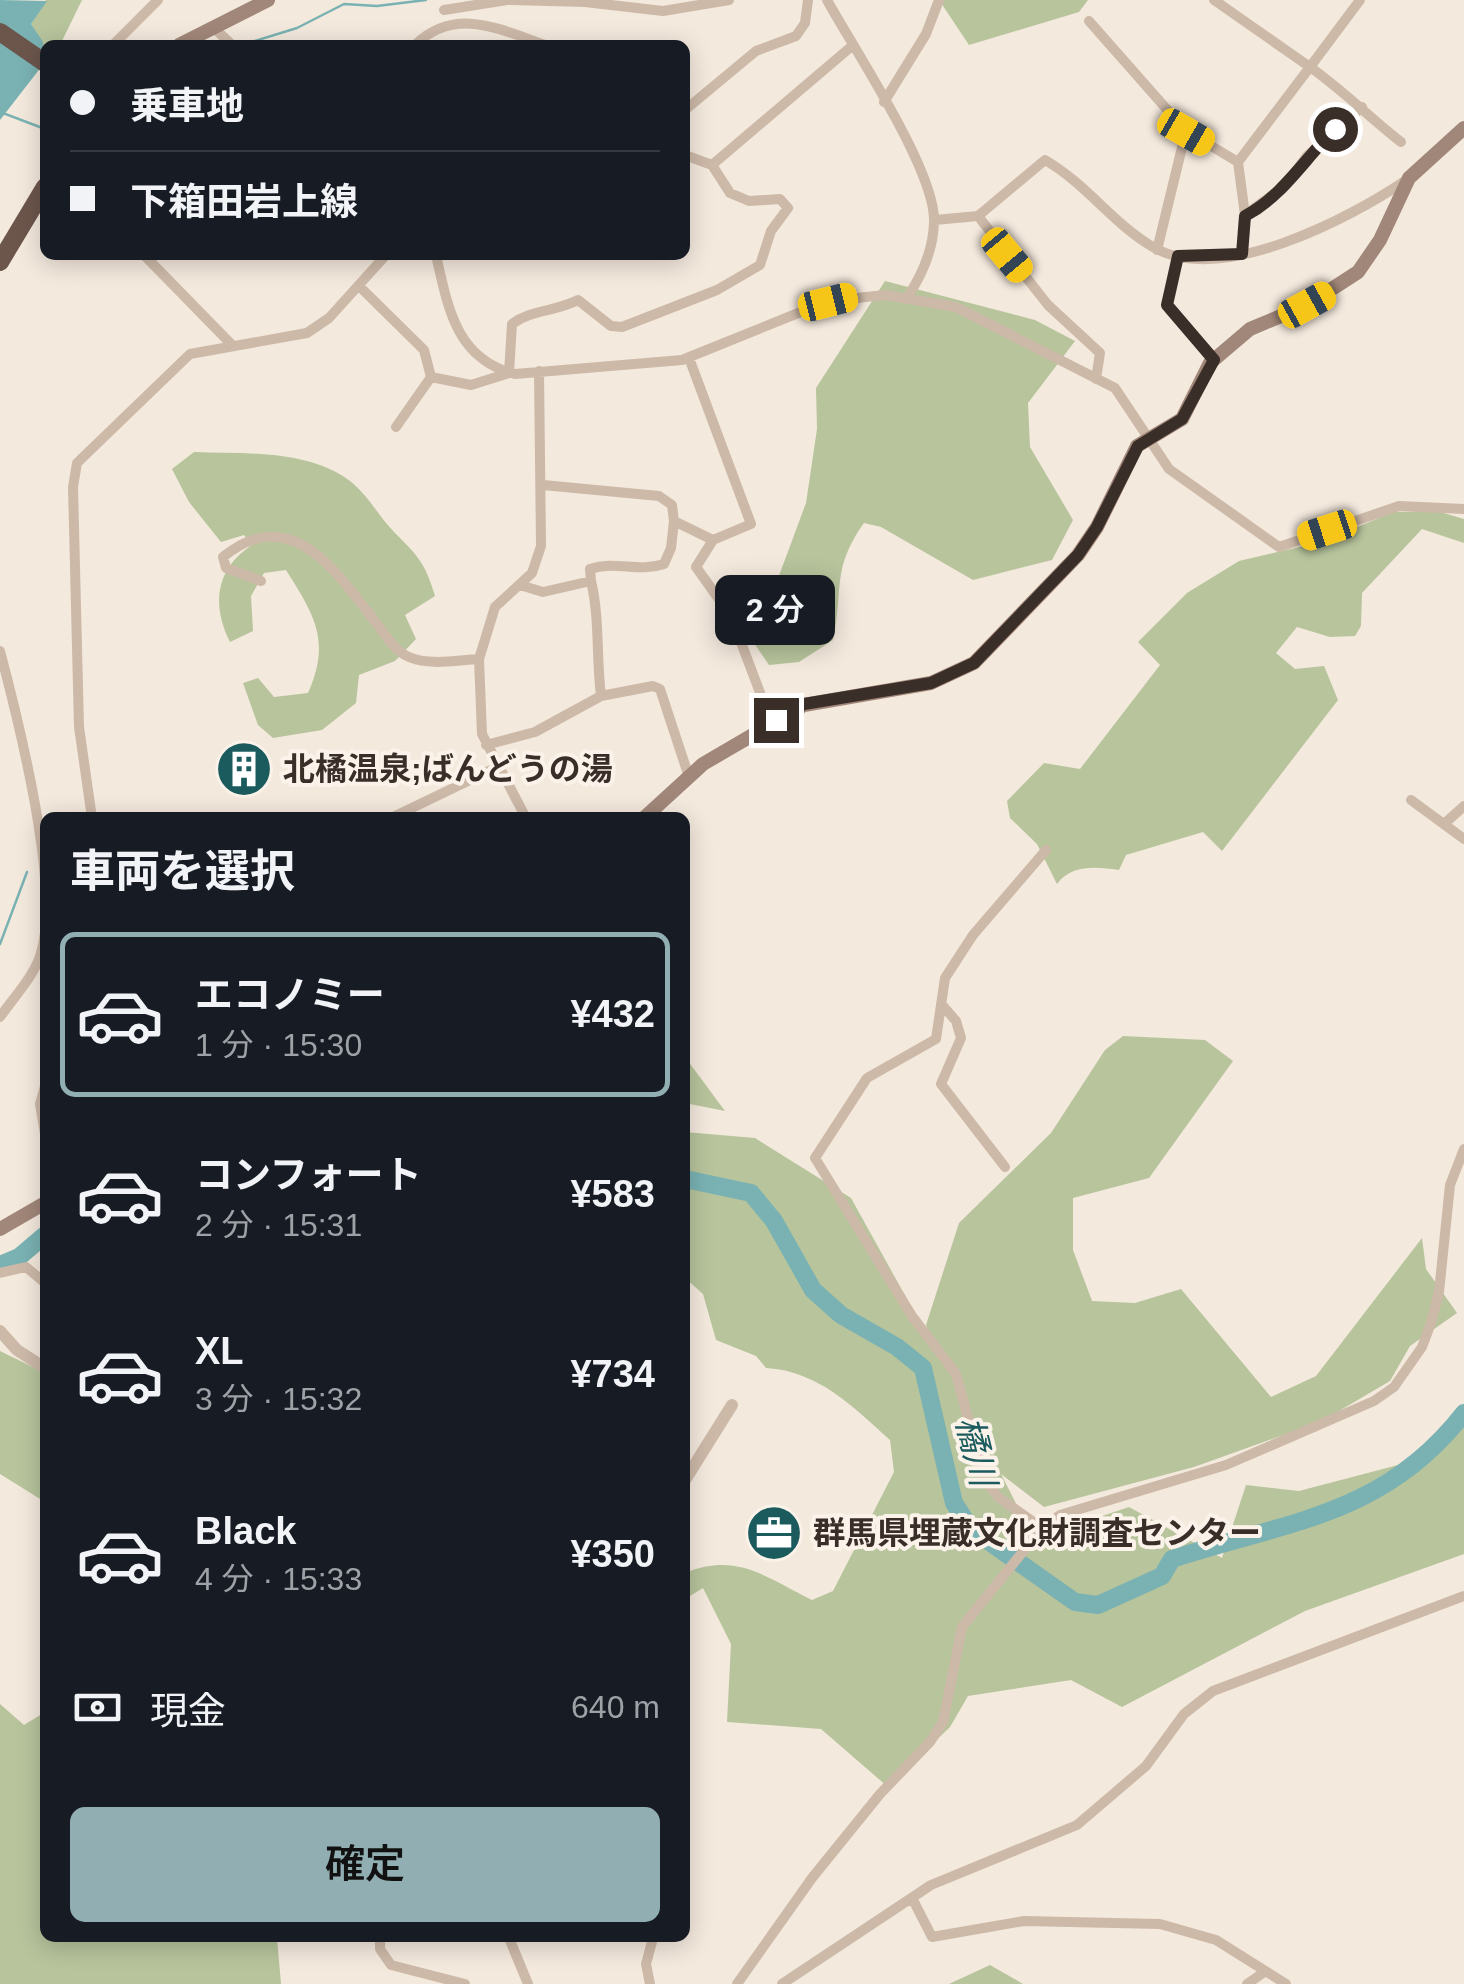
<!DOCTYPE html>
<html lang="ja">
<head>
<meta charset="utf-8">
<style>
  :root { --surface:#171b24; --page:#20242c; --text:#f1f3f6; --muted:#9ea1a6; --line:#363941; --accent:#91afb2 }
  body { margin:0; font-family:Arial,"Noto Sans JP",sans-serif; background:var(--page); color:var(--text); height:100vh; display:flex; flex-direction:column; font-size:38px; white-space:nowrap }
  * { box-sizing:border-box; margin:0 }
  p { font-size:32px; color:var(--muted) }
  .icon { flex:none; width:55px; height:55px; fill:none; stroke:currentColor; stroke-width:2; stroke-linecap:round; stroke-linejoin:round }
  .map { position:relative; flex:1; overflow:hidden }
  .drawer { position:absolute; left:40px; top:812px; width:650px; height:1130px; display:flex; flex-direction:column; background:var(--surface); border-radius:15px; box-shadow:0 5px 25px #0003 }
  .drawer>* { flex:none }
  .guide { position:absolute; left:40px; top:40px; width:650px; height:220px; border-radius:15px; box-shadow:0 5px 25px #0003; display:grid; align-content:center; height:220px; padding:0 30px; background:var(--surface) }
  .end { position:absolute; width:45px; height:45px; margin:-22px; border:12px solid #3a2e29; background:#fff; box-shadow:0 0 0 5px #fff }
  .from { border-radius:50% }
  .bubble { position:absolute; height:70px; border-radius:15px; background:var(--surface); box-shadow:0 5px 25px #0003; font-size:32px; font-weight:600; line-height:70px; text-align:center }
  .car { position:absolute; width:30px; height:60px; margin:-30px -15px; border-radius:12px; box-shadow:0 0 8px 2px #0007; background:linear-gradient(#f5c518 24%,#345 0 40%,#f5c518 0 76%,#345 0 86%,#f5c518 0) }
  .guide b { display:flex; align-items:center; gap:35px; height:95px; font-size:38px }
  .guide b+b { border-top:2px solid var(--line) }
  .guide i { width:25px; height:25px; background:var(--text) }
  ul { padding:0; list-style:none }
  li { display:flex; align-items:center; gap:30px; height:165px; margin:0 20px 15px; padding:0 10px; border:5px solid transparent; border-radius:15px }
  li div { flex:1 }
  li b { display:block; font-size:38px }
  li em { font-style:normal; font-weight:600 }
  li.selected { border-color:var(--accent) }
  li>.icon { width:90px; height:90px; stroke-width:1.5 }
  h2 { padding:0 30px; font-size:45px; line-height:120px }
  .pay { display:flex; align-items:center; gap:25px; height:110px; padding:0 30px; font-size:38px }
  .pay p { margin-inline-start:auto }
  .button { display:flex; gap:20px; margin-top:auto; padding:20px 30px }
  .button a { flex:1; height:115px; border-radius:15px; background:var(--accent); color:#111; font-size:40px; font-weight:600; line-height:115px; text-align:center }
  .map>svg:first-child { display:block }
</style>
</head>
<body>
<div class="map">
<svg width="1464" height="1984" viewBox="0 0 1464 1984">
  <rect width="100%" height="100%" fill="#f4e9dd"/>
  <path fill="#b7c49c" d="M46,0H82L60,45H45V52L31,24Z
    M939,0H1088L1079,12L969,45Z
    M885,281L1035,320L1075,341L1028,403L1030,447L1073,520L1052,560L973,580L881,527L864,523C831,569 844,590 833,640L799,662L769,665L754,643L806,503L817,429L816,388Z
    M194,452C244,454 307,449 350,481C369,496 379,517 395,533C419,557 425,563 435,596L405,615L416,639L395,661L359,675L356,703L322,730L273,738L258,725L243,683L258,678L274,697L308,693C331,641 315,616 286,570L264,573L251,596L253,631L230,642C211,605 216,568 252,545L244,535L221,542L189,502L172,469Z
    M1437,511L1464,519V543L1422,529L1362,593L1361,626L1355,636L1330,637L1297,627L1276,653L1295,669L1324,666L1338,700L1222,851L1203,832L1126,855L1119,870C1096,867 1072,864 1057,884L1037,844L1010,818L1007,801L1044,763L1080,769L1160,665L1138,642L1187,593L1239,561L1320,542L1394,512Z
    M1123,1036L1205,1040L1233,1061L1149,1178L1073,1198V1250L1092,1301L1135,1303L1181,1289L1271,1397L1316,1376L1422,1238L1426,1269L1457,1313L1410,1346L1390,1381L1322,1421L1194,1467L1044,1507L1001,1474L1034,1539L1129,1507L1222,1558L1246,1485L1299,1491L1398,1465L1464,1420V1554L1305,1611L1122,1707L1071,1680L968,1696L950,1727L888,1787L821,1729L727,1722L731,1644L703,1588L685,1599V1573C737,1552 765,1577 812,1600L833,1591L894,1472L890,1440C853,1407 819,1371 766,1368L756,1356L716,1340L703,1294L685,1278V1132L755,1138L851,1198L933,1346L926,1325L959,1223L1051,1133L1105,1050Z
    M685,1057L725,1111L685,1103Z
    M0,1351L45,1373V1502L0,1474Z
    M0,1704L24,1725L45,1712V1938H277L281,1984H0Z
    M990,1965L1023,1984H949Z"/>
  <path fill="#7ab2b3" d="M0,0L47,1L31,24L43,42L45,62L0,120Z"/>
  <g fill="none" stroke-linecap="round" stroke-linejoin="round">
    <path stroke="#7ab2b3" stroke-width="2.5" d="M242,45L297,28L344,4L377,6L426,0
      M0,112L45,129
      M0,944L27,872"/>
    <path stroke="#7ab2b3" stroke-width="18" d="M685,1179L751,1193L774,1221L813,1290L841,1315L897,1347L923,1368L954,1503L971,1529L1075,1602L1098,1605L1162,1576L1172,1559C1288,1521 1384,1516 1464,1413
      M0,1265L19,1257L45,1235"/>
    <path stroke="#cdb9a8" stroke-width="10" d="M510,0L585,2L663,11L729,0
      M827,0C854,49 937,173 934,223C933,249 922,275 908,296
      M1214,0L1310,67L1238,162L1245,215L1242,254
      M1360,0L1310,67C1345,92 1369,117 1401,142
      M444,10L507,0
      M1089,21L1186,131L1238,162
      M213,27L232,45
      M113,45L158,0
      M415,45C455,6 499,29 545,45
      M884,102L926,34L939,0
      M685,110L756,51L796,36L805,23L808,0
      M712,165L852,46
      M1245,215L1286,185L1307,156L1362,107
      M978,216L1045,160C1088,185 1112,223 1153,247C1220,287 1350,218 1405,181
      M935,220L978,216L1048,305L1100,353L1096,379
      M1157,250L1186,131
      M144,255L233,346
      M436,255C448,308 456,359 515,374L682,360L828,301L885,295L956,307L1115,388L1169,469L1279,547L1399,506L1464,509
      M1178,256L1167,305L1214,360
      M359,286L424,350L431,377L396,427
      M689,358L751,524L713,540L696,567L731,616L770,719
      M431,377L471,385L509,373L512,324C532,309 555,312 578,300L611,326L622,327L717,290L760,265L771,231L788,208L780,199L749,201L730,193L712,165L685,155
      M543,485L659,496L672,505L674,521L713,540
      M261,581L226,568L223,557C292,501 337,573 377,624C386,636 395,651 409,657C429,666 458,660 479,659
      M591,581L590,569C616,560 638,573 664,564L671,548L674,521
      M0,651C18,719 61,888 41,953C35,975 14,997 0,1017
      M601,696L653,686L660,689L689,777
      M486,745L535,732L601,696C596,656 600,619 591,581L543,592L520,585
      M1411,800L1464,839
      M92,818L79,727L73,487L77,463L190,354L307,333L329,318L386,255
      M391,818L497,767
      M526,818L482,734L479,659L495,607L532,573L541,546L539,371
      M1444,824L1464,806
      M943,1006L956,1021L961,1038L941,1084L1005,1167
      M45,1086L40,1104L45,1134
      M0,1273L26,1267L45,1283
      M1042,1528L998,1497L985,1480L956,1374L912,1316L815,1158L867,1078L936,1039L945,978L973,935L1046,850
      M912,1898L932,1937L1024,1921L1160,1924L1216,1940L1286,1984
      M380,1938V1949L391,1965L465,1984
      M509,1938L528,1984
      M650,1984L646,1964L653,1938
      M737,1984L812,1878L880,1794L930,1742L943,1722L962,1627L1042,1528L1060,1515L1226,1465L1374,1401L1394,1387L1422,1347L1431,1323L1439,1292L1450,1185L1464,1149
      M782,1984L931,1885L1077,1825L1146,1766L1184,1714L1213,1691L1464,1596
      M1247,1984L1263,1973"/>
    <path stroke="#cdb9a8" stroke-width="12" d="M0,1331L17,1350L45,1368
      M685,1480L732,1405"/>
    <path stroke="#a18779" stroke-width="14" d="M179,45L268,0
      M644,818L703,764L804,705L931,683L974,663L1078,555L1097,527L1137,446L1182,419L1210,363L1250,329L1307,305L1358,272L1380,240L1409,178L1464,128
      M0,1229L45,1203"/>
    <path stroke="#6c564c" stroke-width="18" d="M0,32L45,63
      M0,262L45,187"/>
  </g>
  <g fill="none" stroke-linecap="round" stroke-linejoin="round">
    <path stroke="#3a2e29" stroke-width="12" d="M776,720L804,704L931,683L974,663L1078,555L1097,527L1138,446L1182,419L1214,360L1167,305L1178,256L1242,254L1245,216C1283,196 1305,158 1335,129"/>
  </g>
  <defs>
    <g id="building-disc" transform="scale(2.875)"><circle r="9.5" fill="#1b5b5e" stroke="#fbf3ea"/><path d="M-4-6H4V6H1V3H-1V6H-4ZM-2.5-4.3h1.7v1.8h-1.7ZM.8-4.3h1.7v1.8H.8ZM-2.5-1h1.7V.8h-1.7ZM.8-1h1.7V.8H.8Z" fill="#fff"/></g>
    <g id="office-disc" transform="scale(2.875)"><circle r="9.5" fill="#1b5b5e" stroke="#fbf3ea"/><path d="M-6-3h4V-5.5h4V-3h4V5H-6ZM-1-4.5V-3h2v-1.5ZM-6 0V1H6V0Z" fill="#fff"/></g>
  </defs>
  <g fill-rule="evenodd">
    <use href="#building-disc" x="244" y="769"/>
    <use href="#office-disc" x="774" y="1533"/>
  </g>
  <g text-anchor="middle" stroke-width="8" stroke-linejoin="round" paint-order="stroke">
    <g font-size="32" font-weight="bold" fill="#3a2e29" stroke="#fbf3ea" text-anchor="start">
      <text x="283" y="780">北橘温泉;ばんどうの湯</text>
      <text x="813" y="1544">群馬県埋蔵文化財調査センター</text>
    </g>
    <g font-size="35" font-style="italic" fill="#1b5b5e" stroke="#fbf3ea">
      <text transform="translate(976 1451) rotate(76)" y="12">橘川</text>
    </g>
  </g>
</svg>
<i class="end from" style="left:1335px;top:129px"></i>
<i class="end" style="left:776px;top:720px"></i>
<div class="bubble" style="left:715px;top:575px;width:120px">2 分</div>
<i class="car" style="left:1186px;top:132px;rotate:120deg"></i>
<i class="car" style="left:1007px;top:255px;rotate:140deg"></i>
<i class="car" style="left:828px;top:302px;rotate:76deg"></i>
<i class="car" style="left:1307px;top:305px;rotate:61deg"></i>
<i class="car" style="left:1327px;top:530px;rotate:252deg"></i>
<div class="guide">
<b><i class="from"></i>乗車地</b>
<b><i></i>下箱田岩上線</b>
</div>
<section class="drawer">
<h2>車両を選択</h2>
<ul>
<li class="selected"><svg class="icon" aria-label="car" viewBox="0 0 24 24"><path d="M5 17H2v-5l4-1 3-4h7l3 4 3 1v5h-3M9 17h6M6 11h13"/><circle cx="7" cy="17" r="2"/><circle cx="17" cy="17" r="2"/></svg><div><b>エコノミー</b><p>1 分 · 15:30</p></div><em>¥432</em></li>
<li><svg class="icon" aria-label="car" viewBox="0 0 24 24"><path d="M5 17H2v-5l4-1 3-4h7l3 4 3 1v5h-3M9 17h6M6 11h13"/><circle cx="7" cy="17" r="2"/><circle cx="17" cy="17" r="2"/></svg><div><b>コンフォート</b><p>2 分 · 15:31</p></div><em>¥583</em></li>
<li><svg class="icon" aria-label="car" viewBox="0 0 24 24"><path d="M5 17H2v-5l4-1 3-4h7l3 4 3 1v5h-3M9 17h6M6 11h13"/><circle cx="7" cy="17" r="2"/><circle cx="17" cy="17" r="2"/></svg><div><b>XL</b><p>3 分 · 15:32</p></div><em>¥734</em></li>
<li><svg class="icon" aria-label="car" viewBox="0 0 24 24"><path d="M5 17H2v-5l4-1 3-4h7l3 4 3 1v5h-3M9 17h6M6 11h13"/><circle cx="7" cy="17" r="2"/><circle cx="17" cy="17" r="2"/></svg><div><b>Black</b><p>4 分 · 15:33</p></div><em>¥350</em></li>
</ul>
<div class="pay"><svg class="icon" aria-label="cash" viewBox="0 0 24 24"><path d="M3 7h18v10H3z"/><circle cx="12" cy="12" r="2"/></svg>現金<p>640 m</p></div>
<div class="button"><a>確定</a></div>
</section>
</div>
</body>
</html>
